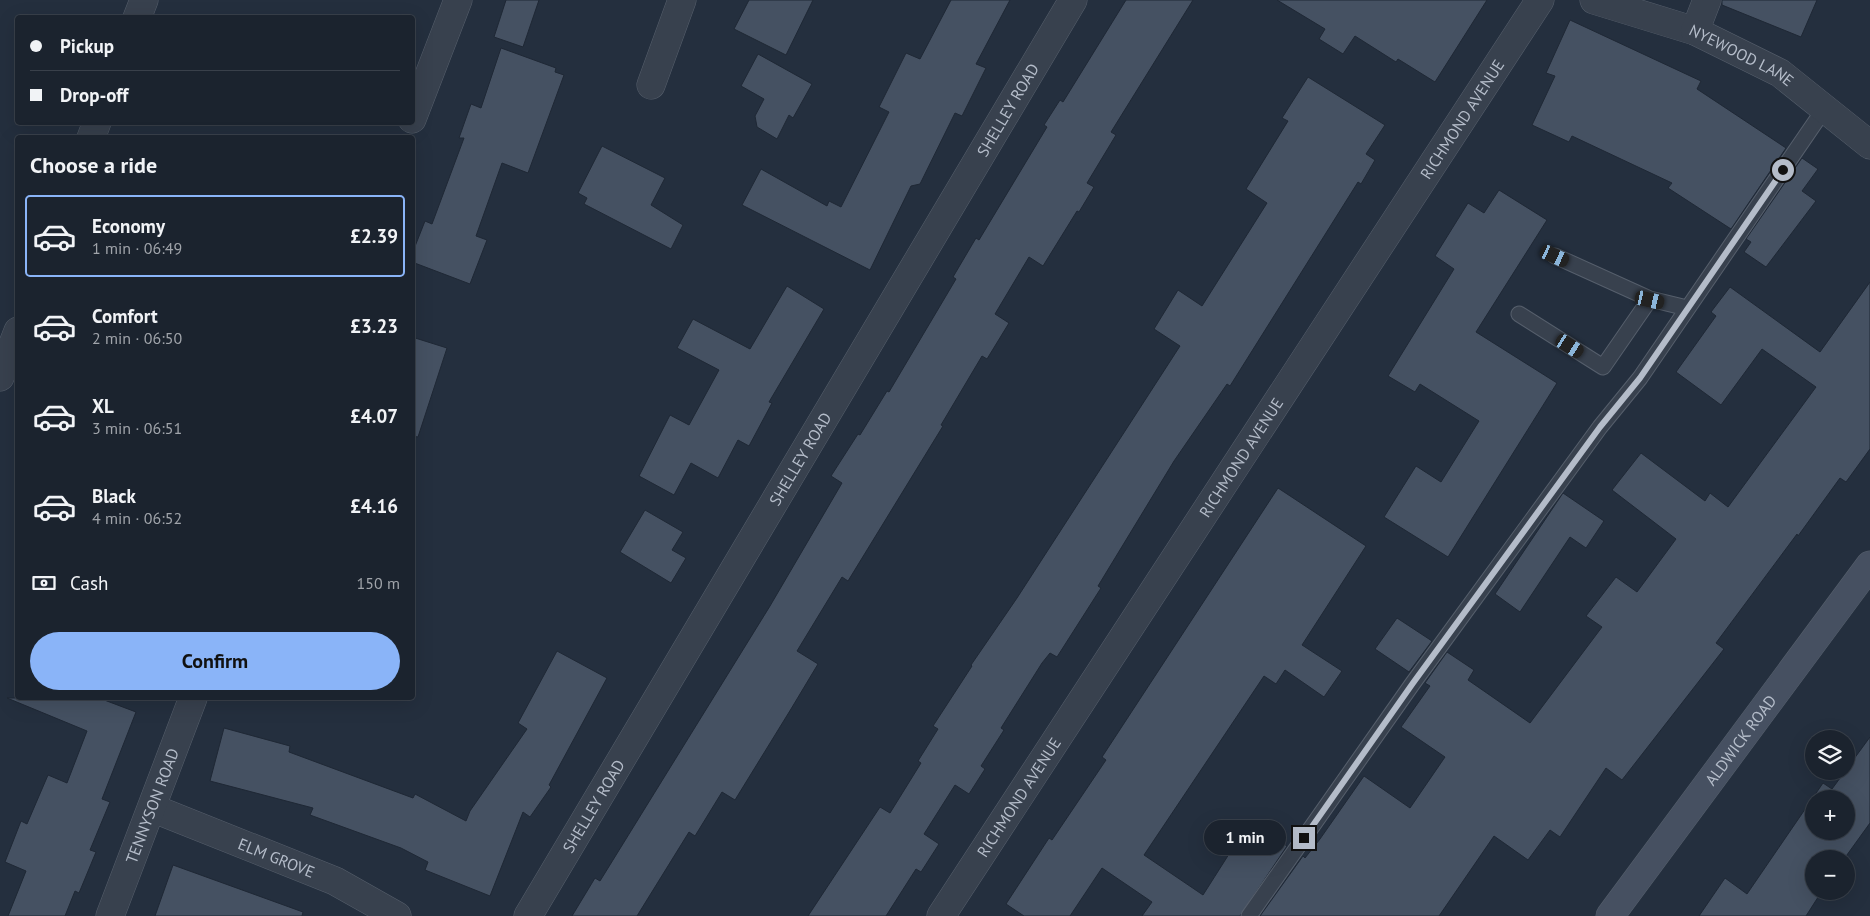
<!DOCTYPE html>
<html lang="en">
<head>
<meta charset="utf-8">
<style>
  :root { --surface:#1b232e; --page:#242b36; --text:#f1f3f6; --muted:#a0a4aa; --line:#39404a; --accent:#8ab4f8 }
  body { margin:0; font-family:"PT Sans",sans-serif; background:var(--page); color:var(--text); height:100vh; display:flex; flex-direction:column; font-size:19px; white-space:nowrap }
  * { box-sizing:border-box; margin:0 }
  p { font-size:16px; color:var(--muted) }
  .icon { flex:none; width:28px; height:28px; fill:none; stroke:currentColor; stroke-width:2; stroke-linecap:round; stroke-linejoin:round }
  .map { position:relative; flex:1; overflow:hidden }
  .details { position:absolute; left:15px; top:135px; width:400px; height:565px; display:flex; flex-direction:column; background:var(--surface); border-radius:5px; box-shadow:0 5px 20px #0002,0 0 0 1px var(--line) }
  .details>* { flex:none }
  .guide { position:absolute; left:15px; top:15px; width:400px; height:110px; border-radius:5px; box-shadow:0 5px 20px #0002,0 0 0 1px var(--line); display:grid; align-content:center; height:110px; padding:0 15px; background:var(--surface) }
  .controls { position:absolute; left:1805px; top:730px; display:grid; gap:10px }
  .controls a { display:grid; place-items:center; width:50px; height:50px; border-radius:50%; background:var(--surface); box-shadow:0 5px 20px #0002,0 0 0 1px var(--line); font-size:25px }
  .end { position:absolute; width:22px; height:22px; margin:-11px; border:6px solid #b4bcc9; background:#111; box-shadow:0 0 0 2px #111 }
  .from { border-radius:50% }
  .bubble { position:absolute; height:35px; border-radius:18px; background:var(--surface); box-shadow:0 5px 20px #0002,0 0 0 1px var(--line); font-size:16px; font-weight:800; line-height:35px; text-align:center }
  .car { position:absolute; width:15px; height:30px; margin:-15px -8px; border-radius:6px; box-shadow:0 0 4px 1px #0007; background:linear-gradient(#222 24%,#8ab4d8 0 40%,#222 0 76%,#8ab4d8 0 86%,#222 0) }
  .guide b { display:flex; align-items:center; gap:18px; height:48px; font-size:19px }
  .guide b+b { border-top:1px solid var(--line) }
  .guide i { width:12px; height:12px; background:var(--text) }
  ul { padding:0; list-style:none }
  li { display:flex; align-items:center; gap:15px; height:82px; margin:0 10px 8px; padding:0 5px; border:2px solid transparent; border-radius:5px }
  li div { flex:1 }
  li b { display:block; font-size:19px }
  li em { font-style:normal; font-weight:800 }
  li.selected { border-color:var(--accent) }
  li>.icon { width:45px; height:45px; stroke-width:1.5 }
  h2 { padding:0 15px; font-size:22px; line-height:60px }
  .pay { display:flex; align-items:center; gap:12px; height:55px; padding:0 15px; font-size:19px }
  .pay p { margin-inline-start:auto }
  .cta { display:flex; gap:10px; margin-top:auto; padding:10px 15px }
  .cta a { flex:1; height:58px; border-radius:30px; background:var(--accent); color:#111; font-size:20px; font-weight:800; line-height:58px; text-align:center }
  .map>svg:first-child { display:block }
</style>
</head>
<body>
<div class="map">
<svg width="1870" height="916" viewBox="0 0 1870 916">
  <rect width="100%" height="100%" fill="#242f3e"/>
  <path fill="#455162" stroke="#1f2835" fill-rule="evenodd" d="M506,0H539L523,47L494,37Z
    M749,0H813L786,55L734,29Z
    M951,0H1010L976,64L986,68L962,116L955,113L920,184L911,186L870,270L742,205L761,169L827,206L829,201L841,207L889,112L879,107L906,53L920,59Z
    M1126,0H1193L1111,132L1116,135L1087,183L1094,187L1079,212L1077,211L1043,266L1029,257L995,314L1009,323L987,359L982,356L941,425L943,426L848,581L842,577L797,651L818,664L791,709L735,800L722,792L695,836L689,832L637,916H572L595,878L600,881L770,606L842,483L831,476L858,434L860,435L887,391L889,392L956,279L953,277L976,238L979,240L1047,127L1044,125L1060,100L1063,102Z
    M1277,0H1487L1435,82L1398,59L1396,62L1355,36L1343,54L1319,39L1325,29Z
    M1722,0H1817L1801,37L1722,5Z
    M1570,20L1701,81L1697,89L1786,148L1731,229L1668,188L1672,183L1572,136L1569,142L1532,125L1555,76L1546,73Z
    M501,48L556,68L555,72L564,75L528,173L502,163L476,236L487,240L470,284L412,262V254L425,221L432,224L464,138H459L471,104L481,108Z
    M758,54L812,84L793,118L789,115L777,139L757,127L755,116L764,99L741,86Z
    M1308,77L1385,125L1366,154L1375,160L1361,184L1358,182L1230,386L1227,384L1174,461L1098,586L1101,588L1057,657L1050,653L1042,663L1001,728L1004,730L981,766L985,769L969,794L955,785L924,834L939,844L921,872L916,869L886,916H808L880,807L890,813L921,763L918,761L938,729L933,726L972,666L971,665L1017,598L1180,346L1154,329L1178,290L1202,306L1267,203L1246,189L1288,121L1282,118Z
    M602,146L665,178L651,205L683,225L671,249L584,204L587,198L578,193Z
    M1802,158L1818,169L1802,191L1816,201L1766,267L1744,252L1751,242L1746,239Z
    M1499,190L1547,220L1476,332L1557,383L1448,557L1384,517L1416,466L1441,482L1479,421L1420,384L1415,392L1388,376L1454,269L1435,256L1468,203L1484,213Z
    M1870,282V449L1846,482L1840,478L1798,536L1797,534L1716,643L1724,649L1622,780L1606,768L1560,837L1550,830L1528,860L1494,836L1439,916H1260L1303,856L1305,858L1320,839L1364,776L1410,808L1445,757L1401,727L1430,686L1425,683L1447,652L1474,670L1468,680L1530,723L1602,627L1586,616L1616,577L1637,592L1676,539L1612,490L1641,453L1705,501L1710,493L1728,507L1816,387L1762,349L1721,405L1676,372L1716,316L1711,312L1730,287L1820,352Z
    M787,286L824,309L769,402L772,403L749,446L738,440L718,478L691,463L674,495L639,476L670,415L689,425L719,370L677,348L693,319L750,349Z
    M412,337L447,348L418,437L412,436Z
    M1278,488L1366,546L1302,645L1342,671L1324,697L1285,670L1276,684L1264,676L1144,855L1203,895L1250,821L1287,846L1240,916H1142L1152,902L1102,868L1070,916H1024L1006,904L1049,838L1052,840L1106,760L1102,757Z
    M1563,493L1604,521L1586,548L1570,537L1520,612L1495,594Z
    M645,510L683,532L672,550L686,558L671,583L620,552Z
    M1397,618L1432,641L1409,672L1375,649Z
    M557,651L607,678L549,785L551,787L530,817L523,812L490,896L425,870L428,862L401,848L310,815L313,808L210,781L224,728L290,746L289,752L413,798L415,794L466,821L470,811L527,729L518,723Z
    M7,698H99L136,712L102,799L110,802L90,850L96,852L79,893L75,891L65,916H8L26,871L5,862L21,821L27,824L48,775L67,783L87,731Z
    M1870,737V823L1844,859H1814V891H1822L1806,916H1699L1725,878L1747,894L1823,783L1832,789ZM1814,799H1846V831H1814Z
    M173,865L303,912L302,916H155Z"/>
  <g fill="none" stroke-linecap="round" stroke-linejoin="round">
    <g stroke="#565f6c" stroke-width="17">
      <path id="service" d="M1555,256L1650,299L1687,308
        M1519,314L1603,367L1650,299
        M1249,916L1413,683L1600,427L1640,378L1825,108"/>
    </g>
    <g stroke="#565f6c" stroke-width="29">
      <g id="minor">
        <path id="s1" d="M1594,0L1695,31L1780,73L1870,145"/>
        <path d="M137,18L144,0"/>
        <path d="M1695,31L1707,0"/>
        <path d="M651,85L682,0"/>
        <path d="M412,119L458,0"/>
        <path d="M91,138L97,122"/>
        <path d="M0,377L18,331"/>
        <path id="s2" d="M152,808L335,881L397,916"/>
        <path id="s3" d="M110,916L193,698"/>
        <path id="s4" d="M528,916L1073,0"/>
        <path id="s5" d="M941,916L1540,0"/>
      </g>
    </g>
    <g stroke="#565f6c" stroke-width="29">
      <g id="secondary">
        <path id="s6" d="M1610,916L1870,565"/>
      </g>
    </g>
    <use href="#service" stroke="#38414e" stroke-width="15"/>
    <use href="#minor" stroke="#38414e" stroke-width="28"/>
    <use href="#secondary" stroke="#465061" stroke-width="28"/>
  </g>
  <g fill="none" stroke-linecap="round" stroke-linejoin="round">
    <path stroke="#b4bcc9" stroke-width="6" d="M1304,838L1413,683L1600,427L1640,378L1783,170"/>
  </g>
  <g text-anchor="middle" stroke-width="4" stroke-linejoin="round" paint-order="stroke">
    <g font-size="16" fill="#b4bcc9" stroke="#1d2633">
      <text dy="6" stroke="none"><textPath href="#s1" startOffset="158">NYEWOOD LANE</textPath></text>
      <text dy="6" stroke="none"><textPath href="#s4" startOffset="938">SHELLEY ROAD</textPath></text>
      <text dy="6" stroke="none"><textPath href="#s5" startOffset="952">RICHMOND AVENUE</textPath></text>
      <text dy="6" stroke="none"><textPath href="#s4" startOffset="532">SHELLEY ROAD</textPath></text>
      <text dy="6" stroke="none"><textPath href="#s5" startOffset="548">RICHMOND AVENUE</textPath></text>
      <text dy="6" stroke="none"><textPath href="#s6" startOffset="219">ALDWICK ROAD</textPath></text>
      <text dy="6" stroke="none"><textPath href="#s5" startOffset="142">RICHMOND AVENUE</textPath></text>
      <text dy="6" stroke="none"><textPath href="#s4" startOffset="128">SHELLEY ROAD</textPath></text>
      <text dy="6" stroke="none"><textPath href="#s3" startOffset="118">TENNYSON ROAD</textPath></text>
      <text dy="6" stroke="none"><textPath href="#s2" startOffset="134">ELM GROVE</textPath></text>
    </g>
  </g>
</svg>
<div class="controls">
<a><svg class="icon" aria-label="layers" viewBox="0 0 24 24"><path d="M12 4l9 5-9 5-9-5zM3 14l9 5 9-5"/></svg></a>
<a>+</a>
<a>−</a>
</div>
<i class="end from" style="left:1783px;top:170px"></i>
<i class="end" style="left:1304px;top:838px"></i>
<div class="bubble" style="left:1204px;top:820px;width:82px">1 min</div>
<i class="car" style="left:1555px;top:256px;rotate:115deg"></i>
<i class="car" style="left:1650px;top:300px;rotate:103deg"></i>
<i class="car" style="left:1570px;top:346px;rotate:122deg"></i>
<div class="guide">
<b><i class="from"></i>Pickup</b>
<b><i></i>Drop-off</b>
</div>
<section class="details">
<h2>Choose a ride</h2>
<ul>
<li class="selected"><svg class="icon" aria-label="car" viewBox="0 0 24 24"><path d="M5 17H2v-5l4-1 3-4h7l3 4 3 1v5h-3M9 17h6M6 11h13"/><circle cx="7" cy="17" r="2"/><circle cx="17" cy="17" r="2"/></svg><div><b>Economy</b><p>1 min · 06:49</p></div><em>£2.39</em></li>
<li><svg class="icon" aria-label="car" viewBox="0 0 24 24"><path d="M5 17H2v-5l4-1 3-4h7l3 4 3 1v5h-3M9 17h6M6 11h13"/><circle cx="7" cy="17" r="2"/><circle cx="17" cy="17" r="2"/></svg><div><b>Comfort</b><p>2 min · 06:50</p></div><em>£3.23</em></li>
<li><svg class="icon" aria-label="car" viewBox="0 0 24 24"><path d="M5 17H2v-5l4-1 3-4h7l3 4 3 1v5h-3M9 17h6M6 11h13"/><circle cx="7" cy="17" r="2"/><circle cx="17" cy="17" r="2"/></svg><div><b>XL</b><p>3 min · 06:51</p></div><em>£4.07</em></li>
<li><svg class="icon" aria-label="car" viewBox="0 0 24 24"><path d="M5 17H2v-5l4-1 3-4h7l3 4 3 1v5h-3M9 17h6M6 11h13"/><circle cx="7" cy="17" r="2"/><circle cx="17" cy="17" r="2"/></svg><div><b>Black</b><p>4 min · 06:52</p></div><em>£4.16</em></li>
</ul>
<div class="pay"><svg class="icon" aria-label="cash" viewBox="0 0 24 24"><path d="M3 7h18v10H3z"/><circle cx="12" cy="12" r="2"/></svg>Cash<p>150 m</p></div>
<div class="cta"><a>Confirm</a></div>
</section>
</div>
</body>
</html>
